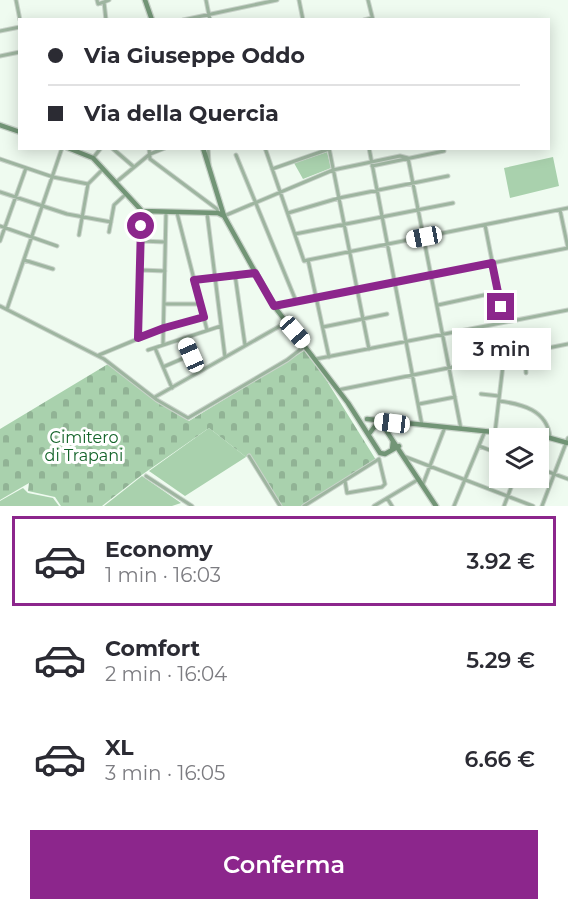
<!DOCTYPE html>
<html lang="it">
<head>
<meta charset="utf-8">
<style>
  :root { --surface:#fff; --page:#f2f2f3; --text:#2b2b33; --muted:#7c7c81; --line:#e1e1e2; --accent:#8c268c }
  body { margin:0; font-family:Montserrat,sans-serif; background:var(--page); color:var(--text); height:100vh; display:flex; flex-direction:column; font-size:22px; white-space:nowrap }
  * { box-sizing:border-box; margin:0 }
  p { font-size:20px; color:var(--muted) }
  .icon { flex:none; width:33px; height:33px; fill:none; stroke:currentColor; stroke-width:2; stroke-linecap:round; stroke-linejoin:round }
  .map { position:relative; height:506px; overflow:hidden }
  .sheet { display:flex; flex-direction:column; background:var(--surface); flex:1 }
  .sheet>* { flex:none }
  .top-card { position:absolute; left:18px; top:18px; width:532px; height:132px; border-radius:0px; box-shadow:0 3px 15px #0003; display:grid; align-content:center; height:132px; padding:0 30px; background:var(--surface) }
  .fabs { position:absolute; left:489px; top:428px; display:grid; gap:12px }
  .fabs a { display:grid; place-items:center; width:60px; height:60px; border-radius:0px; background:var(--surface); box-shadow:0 3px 15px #0003; font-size:30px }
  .end { position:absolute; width:27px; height:27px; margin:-14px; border:8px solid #8c268c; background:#fff; box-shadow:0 0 0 3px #fff }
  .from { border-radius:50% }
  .bubble { position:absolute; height:42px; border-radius:0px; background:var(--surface); box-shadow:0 3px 15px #0003; font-size:20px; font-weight:600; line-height:42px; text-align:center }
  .car { position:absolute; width:18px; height:36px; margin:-18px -9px; border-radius:8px; box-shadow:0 0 4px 2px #0007; background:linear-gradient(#fff 24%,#345 0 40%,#fff 0 76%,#345 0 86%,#fff 0) }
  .top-card b { display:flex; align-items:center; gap:21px; height:57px; font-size:22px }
  .top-card b+b { border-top:2px solid var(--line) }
  .top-card i { width:15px; height:15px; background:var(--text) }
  ul { padding:10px 0 0; list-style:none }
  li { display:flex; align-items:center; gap:18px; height:90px; margin:0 12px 9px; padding:0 18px; border:3px solid transparent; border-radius:0px }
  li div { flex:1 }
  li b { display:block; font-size:22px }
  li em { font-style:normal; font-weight:600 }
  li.current { border-color:var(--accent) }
  li>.icon { width:54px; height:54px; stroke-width:1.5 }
  .cta { display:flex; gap:12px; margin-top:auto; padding:12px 30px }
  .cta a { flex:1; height:69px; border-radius:0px; background:var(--accent); color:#fff; font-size:24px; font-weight:600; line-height:69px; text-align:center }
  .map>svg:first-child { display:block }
</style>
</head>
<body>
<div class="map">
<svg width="568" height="506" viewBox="0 0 568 506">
  <defs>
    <pattern id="cemetery-stones" width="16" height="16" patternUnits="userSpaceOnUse" patternTransform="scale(1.5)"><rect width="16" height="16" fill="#a9d1ad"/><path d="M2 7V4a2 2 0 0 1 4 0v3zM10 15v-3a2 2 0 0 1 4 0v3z" fill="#91b395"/></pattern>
  </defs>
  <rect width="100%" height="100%" fill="#effbf0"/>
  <path fill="#a9d1ad" d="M327,152L331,168L303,179L294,163Z
    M553,157L559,186L510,198L504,168Z
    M209,428L246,457L185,496L149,471Z
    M142,476L181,503L172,506H104Z
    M23,488L28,493L53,498L59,506H0V501Z"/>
  <path fill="url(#cemetery-stones)" d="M307,349L376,460L301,506H282L250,455L246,457L209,428L143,474L102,506H61L55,497L28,491L29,483L0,500V429L108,364L143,391L189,421Z"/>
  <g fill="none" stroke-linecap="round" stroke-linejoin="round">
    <g stroke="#cad4cb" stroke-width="5">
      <path id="street" d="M16,0L20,20
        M97,0L98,4L104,2
        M206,0L210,20
        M299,0L303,20
        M368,0L373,20
        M106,20L104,2L109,0
        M183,20L277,0
        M364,20L372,18
        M0,31L20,27
        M0,56L20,52
        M112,148L134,167
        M149,148L150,159L217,209L218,213
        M208,148L209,164
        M265,148L304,261L308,260L329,357
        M329,148L369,349
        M369,148L422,425
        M236,155L296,301
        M93,158L101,148
        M408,158L461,429
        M0,159L53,177L88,184
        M372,166L444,151
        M272,169L329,149
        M115,183L150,154L165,148
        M0,192L67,214L111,222
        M560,210L568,248
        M177,213L207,330
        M207,213L225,357
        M288,213L339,198L448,176
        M224,216L333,170L400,156L408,158
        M485,225L504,322
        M0,226L57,246
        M109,232L114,205L126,194
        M295,234L453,203
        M79,235L88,184L103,169
        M0,241L26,168
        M141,241L165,242
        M24,260L53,269
        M308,260L568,208
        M140,270L165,271
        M235,275L245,345
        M194,280L255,273
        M164,304H200
        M438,305L498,292
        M0,306L104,359L157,400L188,418L287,360L305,346
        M274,306L568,248
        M7,309L62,148
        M323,327L387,314
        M138,338L142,211
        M184,338L199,372
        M163,344L166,213
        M465,347L479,344L483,361
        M155,348L172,388
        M148,350L221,326
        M525,353L526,373
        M99,355L164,328L204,317
        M316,359L568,310
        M163,367L191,355
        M338,390L568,344
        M481,394L499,396
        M155,397L287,322
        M499,401C522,404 547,410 550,437
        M419,404L455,397
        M495,432L504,357
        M479,446L500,454
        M249,456L280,506
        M406,457L533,506
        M538,468L568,479
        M146,476L192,506
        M345,481L347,493L382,487L385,484L379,459
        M423,484L445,427
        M387,498L392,506
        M304,506L379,459
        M374,506L419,479
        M454,506L485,431
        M504,506L515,477
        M542,506L568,438"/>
    </g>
    <g stroke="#cad4cb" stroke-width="7">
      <path id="secondary" d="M145,0L152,20
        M0,125L20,132
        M68,148L93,158L142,211L218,213L224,216
        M203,148L224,216L274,306L348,403L380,453L385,454L399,446
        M367,419L550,438L568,443
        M369,434L375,426L384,427L393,441L392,450
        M393,441L436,506"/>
    </g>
    <use href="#street" stroke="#9eb5a0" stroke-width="3"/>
    <use href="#secondary" stroke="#729576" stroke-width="4.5"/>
  </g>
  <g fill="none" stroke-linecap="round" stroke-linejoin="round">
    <path stroke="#8c268c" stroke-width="8" d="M141,226L138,338L164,328L204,317L194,280L255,273L274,306L492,263L501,307"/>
  </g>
  <g text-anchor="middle" stroke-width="6" stroke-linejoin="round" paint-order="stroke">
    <g font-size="16" fill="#14642a" stroke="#fff">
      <text x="84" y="443">Cimitero<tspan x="84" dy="18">di Trapani</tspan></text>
    </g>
  </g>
</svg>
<div class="fabs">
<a><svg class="icon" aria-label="layers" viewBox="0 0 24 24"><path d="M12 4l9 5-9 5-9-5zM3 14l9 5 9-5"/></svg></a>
</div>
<i class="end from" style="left:141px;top:226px"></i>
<i class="end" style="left:501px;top:307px"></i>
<div class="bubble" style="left:452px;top:328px;width:99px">3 min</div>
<i class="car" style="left:424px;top:237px;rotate:259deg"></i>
<i class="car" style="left:295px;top:332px;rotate:139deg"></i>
<i class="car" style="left:191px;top:355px;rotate:336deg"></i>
<i class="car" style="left:392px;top:423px;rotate:277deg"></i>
<div class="top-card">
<b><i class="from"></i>Via Giuseppe Oddo</b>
<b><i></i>Via della Quercia</b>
</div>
</div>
<section class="sheet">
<ul>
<li class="current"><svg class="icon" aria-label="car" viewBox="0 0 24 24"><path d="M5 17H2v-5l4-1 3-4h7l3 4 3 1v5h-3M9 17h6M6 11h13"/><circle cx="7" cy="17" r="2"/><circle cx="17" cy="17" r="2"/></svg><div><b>Economy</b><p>1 min · 16:03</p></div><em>3.92 €</em></li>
<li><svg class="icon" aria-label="car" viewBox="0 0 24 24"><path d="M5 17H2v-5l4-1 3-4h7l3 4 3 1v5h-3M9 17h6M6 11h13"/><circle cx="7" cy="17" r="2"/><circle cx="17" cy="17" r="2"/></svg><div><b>Comfort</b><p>2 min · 16:04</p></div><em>5.29 €</em></li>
<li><svg class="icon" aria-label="car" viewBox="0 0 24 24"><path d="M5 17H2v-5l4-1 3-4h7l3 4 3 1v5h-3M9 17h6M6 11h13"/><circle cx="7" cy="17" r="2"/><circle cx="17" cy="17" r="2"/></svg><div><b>XL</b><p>3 min · 16:05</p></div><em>6.66 €</em></li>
</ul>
<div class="cta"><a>Conferma</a></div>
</section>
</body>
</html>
